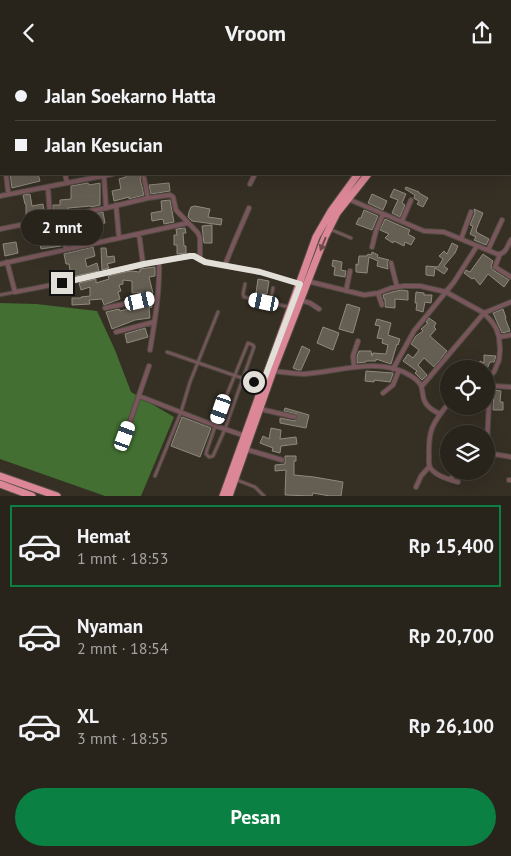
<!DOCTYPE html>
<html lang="id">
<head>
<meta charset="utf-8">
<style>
  :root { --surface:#28231b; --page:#302b24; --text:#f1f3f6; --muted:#a5a4a3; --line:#44403a; --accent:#0b8043 }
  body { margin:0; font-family:"PT Sans",sans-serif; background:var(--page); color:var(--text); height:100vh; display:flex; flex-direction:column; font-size:19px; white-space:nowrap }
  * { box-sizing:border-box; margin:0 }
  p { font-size:16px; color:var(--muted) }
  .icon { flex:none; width:28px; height:28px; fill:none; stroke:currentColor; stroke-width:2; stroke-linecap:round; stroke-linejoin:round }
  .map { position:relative; height:431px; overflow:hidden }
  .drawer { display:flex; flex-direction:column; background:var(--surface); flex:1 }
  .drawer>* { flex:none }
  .guide { position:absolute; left:0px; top:0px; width:511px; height:110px; box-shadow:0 5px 20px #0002,0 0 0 1px var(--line); display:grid; align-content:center; height:110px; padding:0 15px; background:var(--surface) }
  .tools { position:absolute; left:440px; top:295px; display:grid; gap:10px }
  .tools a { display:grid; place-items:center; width:55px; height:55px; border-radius:50%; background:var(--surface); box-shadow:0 5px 20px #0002,0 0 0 1px var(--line); font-size:25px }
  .end { position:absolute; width:22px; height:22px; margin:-11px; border:6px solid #e2ded8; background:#111; box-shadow:0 0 0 2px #111 }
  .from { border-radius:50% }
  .bubble { position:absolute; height:35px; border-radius:18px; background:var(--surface); box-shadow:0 5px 20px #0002,0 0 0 1px var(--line); font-size:16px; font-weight:700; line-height:35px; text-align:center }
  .car { position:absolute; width:15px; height:30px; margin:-15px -8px; border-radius:6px; box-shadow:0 0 4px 1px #0007; background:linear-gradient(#fff 24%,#345 0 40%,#fff 0 76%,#345 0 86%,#fff 0) }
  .guide b { display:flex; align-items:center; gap:18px; height:48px; font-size:19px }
  .guide b+b { border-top:1px solid var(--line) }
  .guide i { width:12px; height:12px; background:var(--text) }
  ul { padding:9px 0 0; list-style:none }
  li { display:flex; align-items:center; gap:15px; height:82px; margin:0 10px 8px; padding:0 5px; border:2px solid transparent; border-radius:0px }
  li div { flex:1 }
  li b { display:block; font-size:19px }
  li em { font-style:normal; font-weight:700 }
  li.active { border-color:var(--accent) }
  li>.icon { width:45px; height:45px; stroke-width:1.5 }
  .primary-button { display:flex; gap:10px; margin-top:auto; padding:10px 15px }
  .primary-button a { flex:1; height:58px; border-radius:30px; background:var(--accent); color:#fff; font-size:20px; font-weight:700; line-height:58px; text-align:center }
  header { display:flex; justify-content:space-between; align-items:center; height:65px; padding:0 15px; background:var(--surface); font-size:22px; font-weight:700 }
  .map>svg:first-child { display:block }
</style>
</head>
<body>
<header><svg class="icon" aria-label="back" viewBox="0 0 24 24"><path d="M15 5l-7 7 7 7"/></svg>Vroom<svg class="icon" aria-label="share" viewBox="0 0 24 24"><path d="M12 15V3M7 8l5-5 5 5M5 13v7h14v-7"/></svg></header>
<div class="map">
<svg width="511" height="431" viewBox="0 0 511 431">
  <rect width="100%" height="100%" fill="#352f24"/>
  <path fill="#437032" d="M0,238L36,239L97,246L115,285L131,327L174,352L141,431H105L0,394Z"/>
  <path fill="#655e53" stroke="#90897d" d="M10,109H38L40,116L12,123Z
    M132,109H142L140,114L144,130L129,134V132L114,136L112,126L121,124L119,114L126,112V110Z
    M88,118L89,120L100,118V140L91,142V141L68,143V147L53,148V140H60V135L71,134V121Z
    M169,118L170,126L151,129L149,120Z
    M406,122L419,127V128L428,133L423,142L417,139L419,136L415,134L414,133L415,130L405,124Z
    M394,124L406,129L402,138L405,140L400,152L392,148L398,135L390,132Z
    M30,129L32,141L43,139L45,151L37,153H26V139H25L23,130Z
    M372,129L387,136L383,145L368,138Z
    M170,135L174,157L164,159L163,154L152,156L151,148L162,146L161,136Z
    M195,141L210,144L208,152L222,154L221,160L192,156L188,152L189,147L191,142Z
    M474,144L483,148L476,165L477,166L476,167L489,174L486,180L474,175L476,172L470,169L473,161L470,160L475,148Z
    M364,145L378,151L372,165L356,159L359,153H361Z
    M103,147L105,158L93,161L94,174L79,176V173L68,176L63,155Z
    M385,154L410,165L408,169L415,173L411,180L405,177L404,181L394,176L393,178L385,173L389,169L380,165Z
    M44,159L48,175L59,172L61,181L41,184L39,173H44L40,160Z
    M212,160V178H204L202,161Z
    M185,163L186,168H183L184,181H186V188L177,189V180H174V170H177L176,164Z
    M16,177L18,188L5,191L3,179Z
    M452,178L458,181L455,188L444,201L448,204L444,209L435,203L434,211L426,210V201L438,202L443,194L439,191L444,186L447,189Z
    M93,182L95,191L85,194L87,202L97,198L99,206L71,212L69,199H66L64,189Z
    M101,183H106L107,192L114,191L115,197L107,199L109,203L102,205Z
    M372,187L378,190L377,192L389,195L387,197L388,204L377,201L378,196L369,192L367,208L356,207V199L358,200L359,191H367L368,189L371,190Z
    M483,189L493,196L491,201L493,205L509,215L504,222L488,209L480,220L474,213L472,214L464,208L466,205L470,207Z
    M333,195L342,197L341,205L346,206L345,212L334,210L335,202L332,201Z
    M155,202V211L149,212L153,228L144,231L143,227L132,228V216L123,215V219L119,220L121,226L118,227L120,234L104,240L102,234L89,235L90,239L72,240V233H81V232L90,231V222L81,225L79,218L96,214V218L109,214L108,211L130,206L140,207V204Z
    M258,214L269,216L267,229L256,228Z
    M401,225L408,226V235L395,234V243L385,242V234H384L383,230L392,227Z
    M416,227L424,228V230H432L431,238L425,237L423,247L416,245L417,238H415Z
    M151,237L152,242L149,243L150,253L135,255L112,264L106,247L119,244L120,246L132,243L131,242Z
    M347,239L360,243L353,268L339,264Z
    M503,244L506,253H505L510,266L502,268L493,248Z
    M429,253L436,258L434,262L436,264L430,271L447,286L434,302L424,293L418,300L427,310L422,315L415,308L417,306L403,296L408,289L413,293L419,285L411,279L416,271L423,266L421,264L428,258L426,257Z
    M377,254L391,258L388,270L400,274L398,280L397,279L391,299L376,294V296H366V297L357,298V291L359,286H371L372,291L373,288L386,289L388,280L382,278L383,274L377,273L380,261L375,260Z
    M323,262L339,268L333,285L317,278Z
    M145,263L148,272L127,278L125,269Z
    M302,281L310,285L301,305H298L293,303Z
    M484,290L496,291L494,297H490L487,304L478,303L480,296L484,298Z
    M366,306L393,308V309L390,317L374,315V317L365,316Z
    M494,325L501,326L500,337H503V345H493Z
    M285,343L309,350L306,363L280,358V353L295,356L298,353L297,349L284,346Z
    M182,352L211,363L200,392L171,381Z
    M271,363L281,365L280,374L296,372L297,379L281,381L280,388L272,386L273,383L260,378L263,371L269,374Z
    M285,391H296V396H294V410L314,412L343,417L341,431H330L313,428L312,431L285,430L286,405L275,406V400L285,399Z"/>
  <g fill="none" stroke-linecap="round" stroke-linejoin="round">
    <g stroke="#514b41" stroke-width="4.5">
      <path id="lane" d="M332,165L351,173
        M245,219L243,229L244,232L289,242
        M0,230L15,227
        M270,238L273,223
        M248,278L253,280L254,282L225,364L213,391L209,392L206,389L207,385L221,344Z
        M167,287L262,320
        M155,411L181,347L190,317L218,247
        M237,415L255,422L264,431"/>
    </g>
    <g stroke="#514b41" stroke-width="6">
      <path id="street" d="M6,0V1
        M290,0L291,1
        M352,0V1
        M15,1V0
        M48,1L49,0
        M124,1V0
        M198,1L199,0
        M241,1L242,0
        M295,1L296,0
        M403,1L404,0
        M0,9H1
        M0,35L1,34
        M0,99L1,98
        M6,109L8,126
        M65,109L67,118
        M104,111L106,143
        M144,113L148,133
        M250,119L255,109
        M48,122L50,154
        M0,131L113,109
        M348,134L424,166L444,167L497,189C506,190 507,181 511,175
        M116,140L119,173
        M58,152L66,184
        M402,156L411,135
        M0,164L106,143L148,133L170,130L173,132L176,145L198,168L200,173V195
        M139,169L143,199
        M461,174L471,147
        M372,182L376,166L383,149
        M488,185L502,155
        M500,189L495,202L511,212
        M7,197L15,227C74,217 131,200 190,191H194L205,197L261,207L300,219
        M391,198L397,222
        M0,199L188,158
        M225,200L233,180L249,143
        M307,216L364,230L378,228L391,223L404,221H420L446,227L484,248L492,257L496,263L499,272L500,285L499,295L494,307L486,314
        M346,226L350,206
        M378,228L382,240
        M300,235L310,238L319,244
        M105,243L157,232
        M116,267L154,257
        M499,272L511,270
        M150,285C155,255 160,226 159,196
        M354,302L353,291L358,276
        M393,304L414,266L454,217L477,181
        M273,306C284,307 294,309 304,309C338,307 380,291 411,311C429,322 418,329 427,340C430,344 436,347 440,349
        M490,317L495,321L511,322
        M422,321L484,248L511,237
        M383,328L393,320L399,305
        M139,331L216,361L245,371
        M449,338C432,358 428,366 429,392C429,397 428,402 433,406C439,412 450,415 458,417
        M260,344L295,352
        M125,371L149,301
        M245,384L282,395
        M487,388L511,392
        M486,399L490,317
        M484,407V406
        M451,414L455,406
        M509,415H511
        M416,422L421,411L429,402"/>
    </g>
    <g stroke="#514b41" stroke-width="9">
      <path id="highway" d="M449,1L450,0
        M470,1L471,0
        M0,411L57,431
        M0,419L32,431
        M223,431L316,172L331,146L358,109
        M229,431L273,306L325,172L337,148L368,109"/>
    </g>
    <use href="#lane" stroke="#79565c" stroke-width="2"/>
    <use href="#street" stroke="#79565c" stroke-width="4"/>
    <use href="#highway" stroke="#db8797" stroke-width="7"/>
  </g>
  <defs><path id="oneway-solid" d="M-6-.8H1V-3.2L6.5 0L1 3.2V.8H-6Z" transform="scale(1.25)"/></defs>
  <use fill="#71494e" href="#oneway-solid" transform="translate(323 179) rotate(112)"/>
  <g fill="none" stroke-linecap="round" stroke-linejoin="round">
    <path stroke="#e2ded8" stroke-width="6" d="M62,218L144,199L190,191H194L205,197L260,207L300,219L262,320L254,317"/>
  </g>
</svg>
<div class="tools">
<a><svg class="icon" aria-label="locate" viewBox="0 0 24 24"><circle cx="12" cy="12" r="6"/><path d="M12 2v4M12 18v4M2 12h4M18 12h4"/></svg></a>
<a><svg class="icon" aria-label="layers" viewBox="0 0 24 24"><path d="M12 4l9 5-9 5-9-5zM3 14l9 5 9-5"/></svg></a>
</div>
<i class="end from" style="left:254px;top:317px"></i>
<i class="end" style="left:62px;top:218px"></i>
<div class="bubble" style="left:21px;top:145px;width:82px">2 mnt</div>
<i class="car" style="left:140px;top:236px;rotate:77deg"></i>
<i class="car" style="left:264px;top:237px;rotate:282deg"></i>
<i class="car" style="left:221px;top:344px;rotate:199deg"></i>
<i class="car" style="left:125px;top:371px;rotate:20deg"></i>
<div class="guide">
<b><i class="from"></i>Jalan Soekarno Hatta</b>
<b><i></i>Jalan Kesucian</b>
</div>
</div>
<section class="drawer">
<ul>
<li class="active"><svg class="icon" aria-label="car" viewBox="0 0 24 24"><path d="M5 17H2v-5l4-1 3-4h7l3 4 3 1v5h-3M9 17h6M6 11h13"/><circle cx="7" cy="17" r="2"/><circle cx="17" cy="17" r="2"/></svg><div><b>Hemat</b><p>1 mnt · 18:53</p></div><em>Rp 15,400</em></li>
<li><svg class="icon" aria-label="car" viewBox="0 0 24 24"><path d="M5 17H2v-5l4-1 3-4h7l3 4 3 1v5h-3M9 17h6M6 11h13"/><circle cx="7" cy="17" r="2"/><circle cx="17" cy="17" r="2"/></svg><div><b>Nyaman</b><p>2 mnt · 18:54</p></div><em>Rp 20,700</em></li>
<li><svg class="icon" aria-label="car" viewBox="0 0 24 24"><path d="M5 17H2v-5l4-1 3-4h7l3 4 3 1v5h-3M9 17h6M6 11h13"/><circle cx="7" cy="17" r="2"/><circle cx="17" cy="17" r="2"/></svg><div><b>XL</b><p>3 mnt · 18:55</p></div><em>Rp 26,100</em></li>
</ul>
<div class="primary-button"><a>Pesan</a></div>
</section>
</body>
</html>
